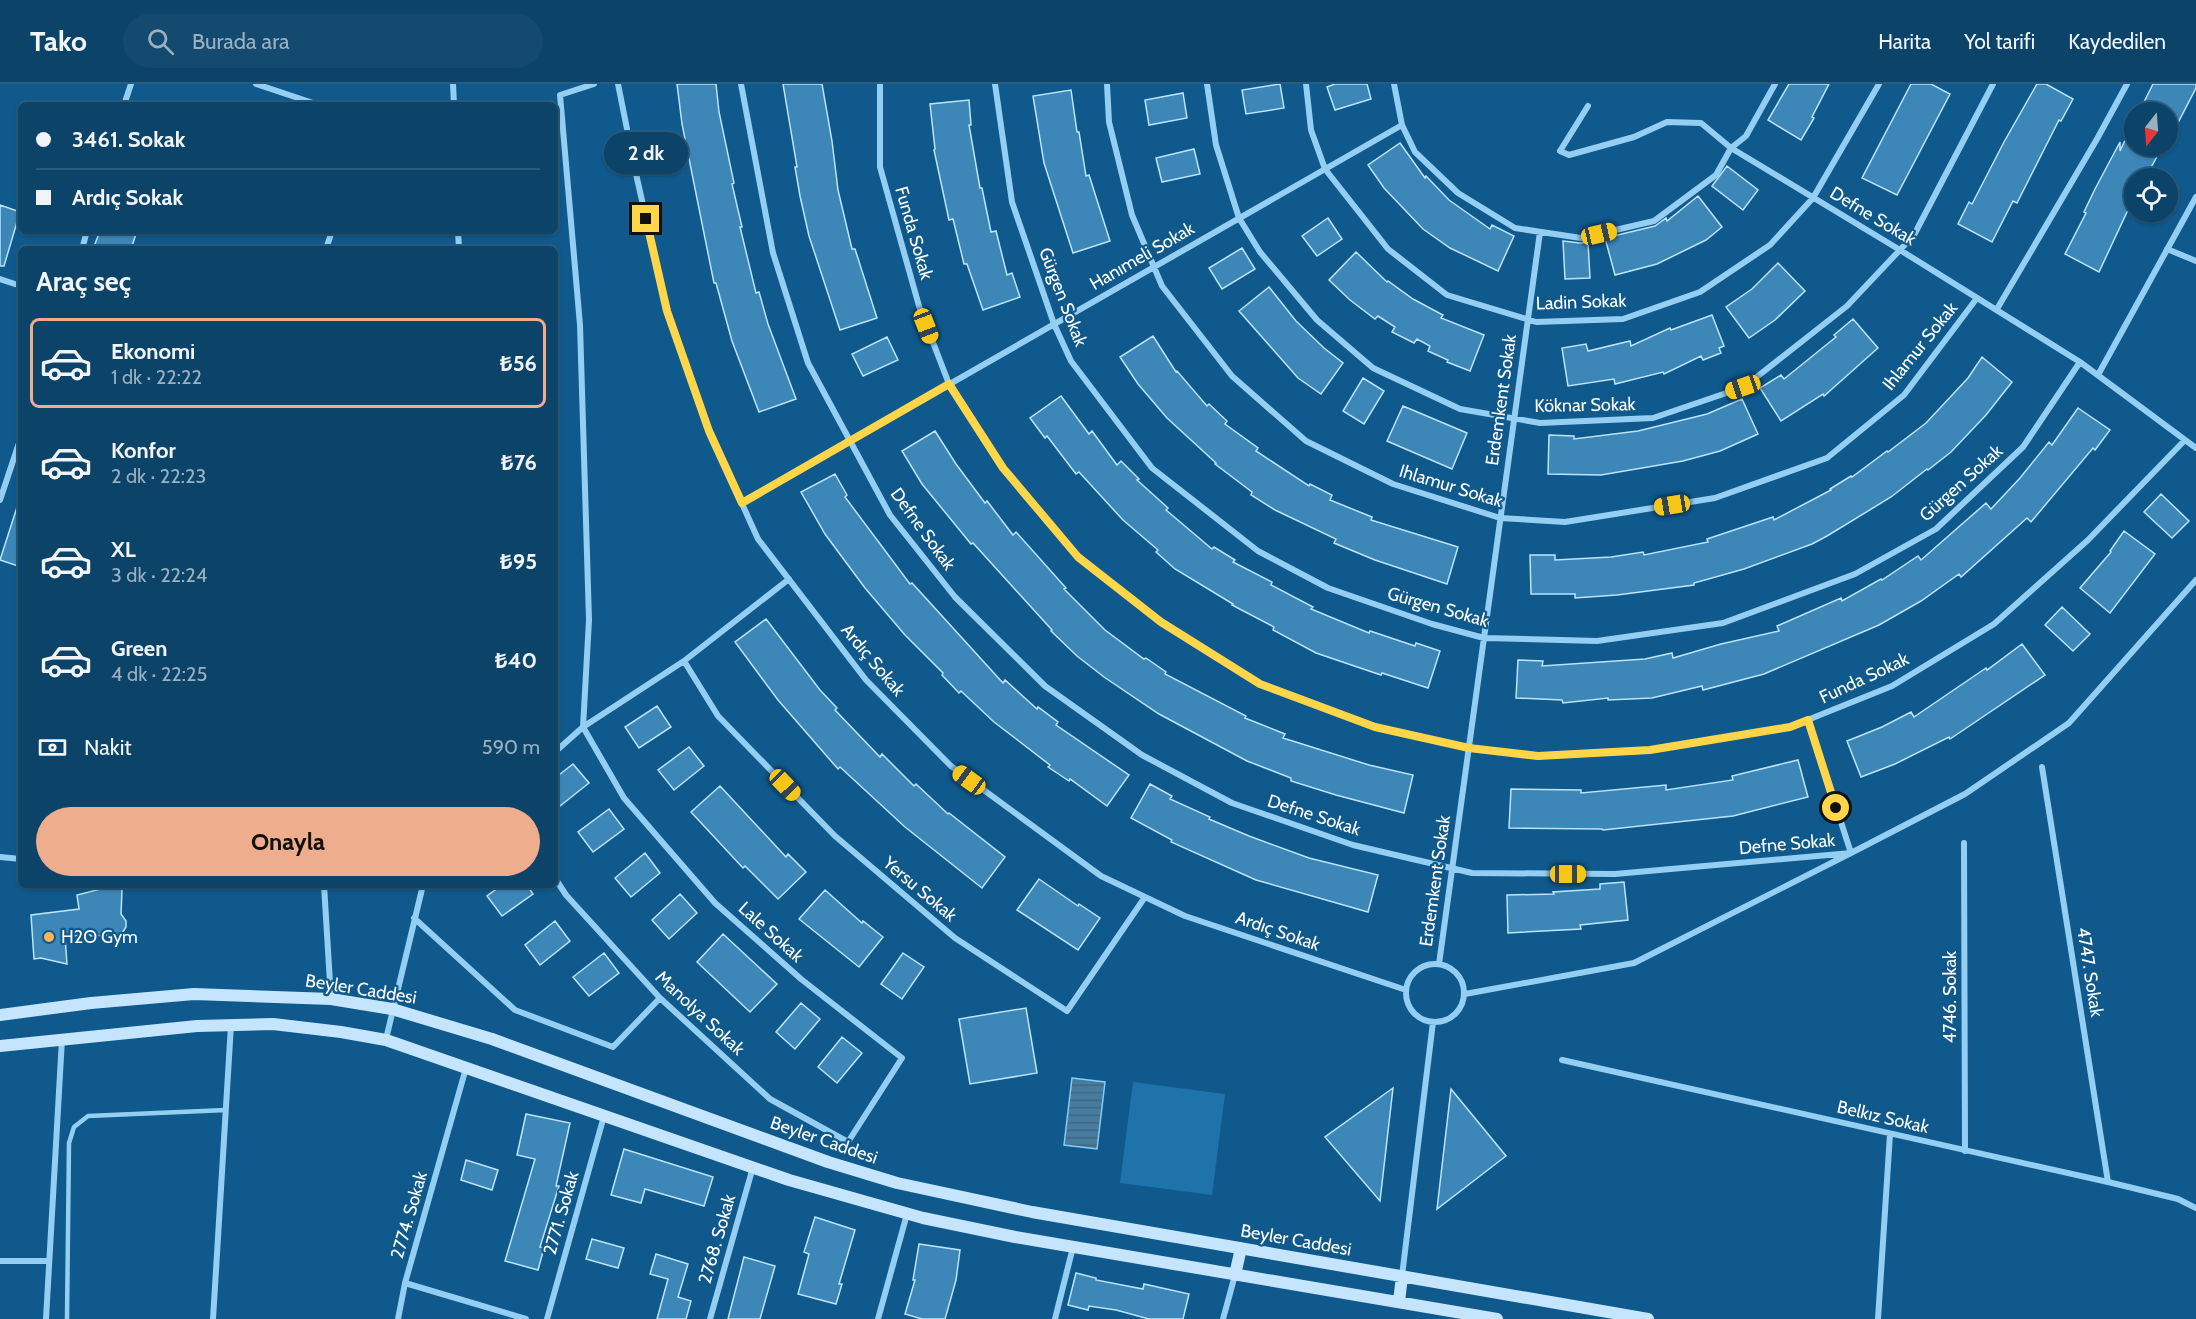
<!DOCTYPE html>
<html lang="tr">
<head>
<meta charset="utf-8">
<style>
  :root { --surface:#0b4369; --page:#144a6f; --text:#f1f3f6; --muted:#9ab0c0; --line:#2b5c7d; --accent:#eead8d }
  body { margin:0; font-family:Cabin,sans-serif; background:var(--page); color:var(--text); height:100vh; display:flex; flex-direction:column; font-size:22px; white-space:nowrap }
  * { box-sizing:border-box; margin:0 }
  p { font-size:20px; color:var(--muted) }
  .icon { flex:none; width:33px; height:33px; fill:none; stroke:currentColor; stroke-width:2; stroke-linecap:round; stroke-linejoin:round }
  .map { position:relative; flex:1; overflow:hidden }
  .side { position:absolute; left:18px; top:162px; width:540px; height:642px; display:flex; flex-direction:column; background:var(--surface); border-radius:9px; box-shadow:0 2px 4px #0004,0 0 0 2px var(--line) }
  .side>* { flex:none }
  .top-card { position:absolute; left:18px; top:18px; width:540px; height:132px; border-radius:9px; box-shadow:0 2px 4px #0004,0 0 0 2px var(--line); display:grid; align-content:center; height:132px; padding:0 18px; background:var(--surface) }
  .needle { width:39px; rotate:197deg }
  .fabs { position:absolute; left:2124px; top:18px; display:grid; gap:12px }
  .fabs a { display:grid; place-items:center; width:54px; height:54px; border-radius:50%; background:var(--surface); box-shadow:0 2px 4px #0004,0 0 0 2px var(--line); font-size:30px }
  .end { position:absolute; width:27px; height:27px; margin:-14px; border:8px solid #ffd54a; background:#111; box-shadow:0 0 0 3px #111 }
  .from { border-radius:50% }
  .bubble { position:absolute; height:42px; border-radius:21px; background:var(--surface); box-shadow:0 2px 4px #0004,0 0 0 2px var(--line); font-size:20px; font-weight:700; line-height:42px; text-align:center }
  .car { position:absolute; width:18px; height:36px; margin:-18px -9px; border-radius:8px; box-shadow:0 0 4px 2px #0007; background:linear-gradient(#f5c518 24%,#345 0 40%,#f5c518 0 76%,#345 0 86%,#f5c518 0) }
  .top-card b { display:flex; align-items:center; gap:21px; height:57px; font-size:22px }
  .top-card b+b { border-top:2px solid var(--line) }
  .top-card i { width:15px; height:15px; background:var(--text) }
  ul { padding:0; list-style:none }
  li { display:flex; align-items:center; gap:18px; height:90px; margin:0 12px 9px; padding:0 6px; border:3px solid transparent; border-radius:9px }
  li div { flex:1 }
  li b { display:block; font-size:22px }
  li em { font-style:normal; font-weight:700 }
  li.on { border-color:var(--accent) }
  li>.icon { width:54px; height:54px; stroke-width:1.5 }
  h2 { padding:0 18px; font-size:27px; line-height:72px }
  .pay { display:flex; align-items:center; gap:15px; height:66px; padding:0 18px; font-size:22px }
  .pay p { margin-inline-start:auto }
  .cta { display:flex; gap:12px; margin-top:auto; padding:12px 18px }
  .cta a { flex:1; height:69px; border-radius:36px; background:var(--accent); color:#111; font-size:24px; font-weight:700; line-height:69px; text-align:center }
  header { display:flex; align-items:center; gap:36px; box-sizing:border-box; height:84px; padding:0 30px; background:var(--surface); border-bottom:2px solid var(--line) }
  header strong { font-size:28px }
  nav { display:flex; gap:33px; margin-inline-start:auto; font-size:21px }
  .search { width:420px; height:54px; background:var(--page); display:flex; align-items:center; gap:15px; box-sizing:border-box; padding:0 21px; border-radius:33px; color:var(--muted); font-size:22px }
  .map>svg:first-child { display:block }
</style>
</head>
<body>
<header>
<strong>Tako</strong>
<div class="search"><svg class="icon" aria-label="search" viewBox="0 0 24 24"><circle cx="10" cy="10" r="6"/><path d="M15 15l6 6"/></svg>Burada ara</div>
<nav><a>Harita</a><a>Yol tarifi</a><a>Kaydedilen</a></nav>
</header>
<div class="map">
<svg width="2196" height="1235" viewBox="0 0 2196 1235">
  <defs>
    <pattern id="water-rules" width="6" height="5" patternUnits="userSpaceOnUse" patternTransform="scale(1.5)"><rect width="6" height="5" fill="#457ca2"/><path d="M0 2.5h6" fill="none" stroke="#486477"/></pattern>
  </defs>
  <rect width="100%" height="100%" fill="#0f598c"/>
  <path fill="#1d73aa" d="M1133,998L1225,1010L1212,1111L1120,1099Z"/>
  <path fill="url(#water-rules)" stroke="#86ccf7" stroke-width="1.5" d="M1072,994L1105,998L1097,1065L1064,1061Z"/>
  <path fill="#3c86b8" stroke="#bce4fe" stroke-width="1.5" d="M677,0H716L719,28L734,99L732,100L742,143H740L756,209L759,208L768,240L796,315L759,328L732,257L716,199H714L682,40Z
    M783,0H822L832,57L838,106L852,165H855L877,234L840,246L809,152L800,112L795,83H797Z
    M1280,0L1284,24L1246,30L1242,6Z
    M1335,0H1367L1371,15L1335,26L1327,3Z
    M1789,0H1829L1812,33L1814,34L1801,56L1768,36Z
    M1911,0H1931L1950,10L1897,111L1862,94Z
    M2037,0H2046L2073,15L2061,37L2059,36L2017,119L2013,117L1992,158L1958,140L1969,118L1972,120L2004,58Z
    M2153,0H2196V4L2168,58V28H2139Z
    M1071,6L1077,48H1079L1086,92L1089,91L1110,157L1073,169L1044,79L1033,12Z
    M1183,9L1187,34L1149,41L1145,16Z
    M969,16L971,41H969L980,104H982L991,148L996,147L1007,191L1012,189L1020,213L983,226L967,180H964L953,135L949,136L934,66L935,65L930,20Z
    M2134,37V62H2163L2145,94H2134V113L2099,188L2065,170L2086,129L2084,128L2095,105L2120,58V67Z
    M1400,59L1425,94L1426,92L1449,116L1490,145L1492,141L1514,152L1498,187L1450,164L1423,145L1384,104L1368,81Z
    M1194,65L1200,90L1162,98L1156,74Z
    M1727,82L1758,106L1743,126L1712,102Z
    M1698,112L1722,143L1706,156L1657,180L1615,191L1605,154L1655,142L1666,134L1667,137Z
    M0,121L20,128L4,182H0Z
    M1328,134L1342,155L1317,172L1302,152Z
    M100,147H137L131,165H93Z
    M1563,157L1580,159L1588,158L1590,194L1565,195Z
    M1242,164L1255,185L1222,205L1209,184Z
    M1356,168L1387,198L1388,197L1413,215L1443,231L1441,234L1484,251L1470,287L1447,278L1448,276L1428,267L1430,262L1417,255L1414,259L1392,248L1395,243L1378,232L1375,235L1350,216L1329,196Z
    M1778,179L1805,207L1775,236L1749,254L1726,223L1752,205Z
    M1269,203L1296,237L1324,264L1343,279L1321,310L1298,294L1239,227Z
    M1712,231L1724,262L1719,264L1721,269L1703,276L1701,272L1664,290L1663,288L1615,300L1614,295L1568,302L1562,264L1586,260L1588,267L1630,257L1631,262L1670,244L1671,246Z
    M1853,235L1878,264L1824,312L1823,310L1781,337L1760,304L1781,291L1784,295L1836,253L1834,251Z
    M1153,252L1176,288L1177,287L1207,322L1209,320L1227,337L1225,340L1258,364L1256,367L1309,402L1310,400L1332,411L1330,416L1372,433L1371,436L1458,463L1447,500L1375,476L1334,459L1336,455L1275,426L1251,411L1252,408L1215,380L1216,379L1167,334L1138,300L1120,273Z
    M887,253L898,276L863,292L852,270Z
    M1982,273L2012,298L1986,331L1951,368L1928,386L1927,385L1891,413L1827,452L1812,460L1744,485L1694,499V501L1617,511L1575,514V510H1531L1530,471H1555V476L1611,473L1643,468L1644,471L1708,458L1707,455L1773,433L1774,436L1831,406L1830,405L1851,392L1852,393L1887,367L1888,368L1926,339L1968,294Z
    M1363,294L1384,307L1364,340L1343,327Z
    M1061,312L1089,350L1092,347L1117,381L1121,377L1139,395L1137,396L1168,424L1166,426L1212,465L1214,463L1235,476L1233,478L1272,498L1271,501L1313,523L1311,525L1369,549L1370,547L1415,562L1416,559L1440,567L1428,604L1382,589L1381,591L1316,569L1273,546L1274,543L1232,521L1233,520L1175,485L1156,468L1158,466L1123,436L1079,388L1076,390L1047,352L1045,354L1030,334Z
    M1742,315L1758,350L1720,367L1683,377L1601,391L1548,390L1549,351L1574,352V355L1638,347L1707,330Z
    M1403,322L1467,349L1452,385L1387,357Z
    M2078,324L2110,346L2095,366L2093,364L2031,438L2027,434L1961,493L1959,490L1921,517L1879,541L1764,590L1703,606L1702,602L1652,614L1608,616V614L1563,619L1562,616L1516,614L1518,576L1543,577L1542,582L1645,575L1672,569L1673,574L1721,560L1779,547L1777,542L1841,514L1842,517L1881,495L1882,496L1918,472L1921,476L1986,419L1991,425L2020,394L2049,358L2052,361Z
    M935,347L956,380L985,419L987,417L1013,451L1016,448L1033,467L1066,504L1064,505L1105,546L1144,575L1146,574L1166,588L1165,590L1246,632L1245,634L1285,650L1283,654L1369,681L1413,691L1404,729L1336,711L1291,697V694L1247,677L1159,630L1104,593L1077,572L1051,547L1052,546L973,459L971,460L922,400L902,367Z
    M835,390L847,411L845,413L910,500L912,499L1003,599L1005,596L1037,625L1038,623L1058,638L1056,641L1129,691L1107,722L1070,695L1069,697L1048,683L1050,681L994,638L961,607L959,609L942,591L943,589L905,551L865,504L825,450L801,408Z
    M2161,410L2189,437L2172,454L2144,428Z
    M18,420L21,421V483L0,476Z
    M2124,447L2155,470L2110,529L2080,504L2111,468L2110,467Z
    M2062,523L2090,550L2073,567L2045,541Z
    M766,535L820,606L837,624L835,626L880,673L882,670L914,702L916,700L948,730L949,729L1005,773L982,804L905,743L840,683L838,685L778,616L735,558Z
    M2022,560L2045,591L1950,655L1949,653L1895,680L1861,693L1847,657L1882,643L1911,628L1914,633L1986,584L1987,586Z
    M657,622L671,643L639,664L625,643Z
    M689,663L704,682L674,706L658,686Z
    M1798,676L1808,713L1733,732L1603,746L1602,745L1509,744L1511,705L1581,706V709L1666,701V706L1733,696L1732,692Z
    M573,680L589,699L555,726V694Z
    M1150,700L1172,712L1170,715L1210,733L1209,735L1249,752L1309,774L1378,791L1368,828L1256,796L1171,758L1172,756L1131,734Z
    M720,702L786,773L788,770L806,788L778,815L745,782L743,784L691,728Z
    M609,725L624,745L593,768L578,748Z
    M645,769L660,789L631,813L615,794Z
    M1039,795L1078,822L1079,820L1100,834L1078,866L1017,826Z
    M1624,798L1628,836L1580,841L1581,845L1508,849L1507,811L1554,810L1553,808L1600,805V800Z
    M102,801H117L122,806L121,830L126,837V843L121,851L91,852L89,850L65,853L67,880L41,874L34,875L31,831L79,825L77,811L101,805Z
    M502,801H527L533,810L502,832L487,812Z
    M825,806L862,839L863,837L883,853L859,883L799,835Z
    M680,810L697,829L669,855L652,836Z
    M555,837L570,857L540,881L525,861Z
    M723,850L777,900L750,928L697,878Z
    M604,869L619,889L589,912L573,893Z
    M903,869L924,883L902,915L881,900Z
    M801,919L820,935L795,965L776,948Z
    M1026,924L1037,989L970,1000L959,935Z
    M842,953L862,969L837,999L818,983Z
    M1393,1004L1380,1117L1325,1053Z
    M1451,1005L1506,1072L1437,1125Z
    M526,1030L570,1039L556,1102H559L540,1163L544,1164L538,1186L505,1177L535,1075L517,1071Z
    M624,1065L713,1093L704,1122L645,1105L641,1119L611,1111Z
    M466,1076L498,1086L492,1106L461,1096Z
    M815,1133L855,1146L839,1200H842L836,1220L798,1210L809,1170L804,1168Z
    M592,1155L624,1164L618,1184L586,1175Z
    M919,1160L960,1166L956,1196L945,1235H922L905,1230L915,1196H913Z
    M656,1170L688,1180L678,1213L691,1217L686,1235H657L668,1195L650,1190Z
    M744,1173L775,1182L760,1235H728Z
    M1076,1189L1096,1194V1196L1143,1205L1144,1200L1189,1210L1183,1235H1149L1116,1226L1089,1222L1088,1226L1068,1221Z"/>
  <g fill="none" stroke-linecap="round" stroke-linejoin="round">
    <path stroke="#95cef3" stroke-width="4.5" d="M67,1235L69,1059L74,1043L88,1032L226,1026"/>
    <path stroke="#95cef3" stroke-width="6" d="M256,0L319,21
      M453,0L454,21
      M618,0L636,90L667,227L709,347L758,455L866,596L951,682L1101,792L1185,832L1406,906
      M741,0L773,169L808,279L890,431L955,513L1045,602L1142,671L1232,719L1353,761L1472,789L1615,790L1851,769L1965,710L2069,639L2196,496
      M880,0V83L919,222L949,300L1003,384L1078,473L1161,538L1260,600L1375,643L1469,664L1538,672L1650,666L1790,643L1892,602L1994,540L2088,456L2185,356
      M995,0L1012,118L1054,240L1071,277L1152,384L1258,467L1328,504L1432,540L1484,554L1597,557L1723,539L1855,490L1936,445L2023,363L2080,278
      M1107,0L1109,38L1132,131L1162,202L1232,292L1306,357L1393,400L1500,434L1565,438L1715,414L1827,374L1904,311L1977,214
      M1207,0L1216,61L1239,134L1260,168L1317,236L1373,284L1460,325L1540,339L1653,334L1744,303L1847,222L1914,151L1993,0
      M1306,0L1311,46L1325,85L1388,165L1447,211L1536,238L1623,235L1700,208L1770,161L1813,114L1879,0
      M1394,0L1402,41L1415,68L1458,109L1515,144L1581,154L1654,137L1716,91L1731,64L1746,52L1775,0
      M124,21L131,0
      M1588,22L1560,67L1569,71L1634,53L1667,38L1701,39L1731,64L1900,166L2080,278L2196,364
      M458,147L459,165
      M82,165L87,147
      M326,165L332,147
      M2167,165L2196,177
      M0,195L21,202
      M1997,225L2097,55L2127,0
      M2098,291L2196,113
      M0,416L21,353
      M742,419L1402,41
      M684,577L718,632L835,752L955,854L1067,927L1145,813
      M555,668L583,643L684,577L789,495
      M2042,683L2108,1098
      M1964,759L1965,1067
      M0,773L21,775
      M555,794L566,811L660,914L770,1015L848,1058L902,974L801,895L715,819L624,714L583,643L589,536L580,241L560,11L594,0
      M324,801L331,915
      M414,834L515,926L613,963L660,914
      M1439,880L1540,148
      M1406 909a29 29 0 1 1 58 0a29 29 0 1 1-58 0Z
      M1465,910L1634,879L1851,769L1808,636
      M386,955L423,801
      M1562,976L2108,1098L2178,1115L2196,1124
      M0,1177H49
      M1402,1192L1433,938
      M405,1199L526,1235
      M46,1235L62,955
      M213,1235L231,941
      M398,1235L405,1199L466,984
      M547,1235L604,1032
      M710,1235L753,1083
      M878,1235L907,1130
      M1055,1235L1073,1163
      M1223,1235L1235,1191
      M1878,1235L1890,1050"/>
    <path stroke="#c4e5fd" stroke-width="12" d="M0,931L91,919L194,910L331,915L392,925L492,955L828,1078L897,1099L1032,1128L1648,1235
      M0,962L197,942L273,940L341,948L386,956L789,1096L923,1134L1015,1153L1497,1235
      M1235,1191L1241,1164
      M1399,1218L1402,1192"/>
  </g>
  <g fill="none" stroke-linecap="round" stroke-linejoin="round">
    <path stroke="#ffd54a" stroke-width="8" d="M646,135L667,227L709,347L742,419L949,300L1003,384L1078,473L1161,538L1260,600L1375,643L1469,664L1538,672L1650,666L1790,643L1808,636L1836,724"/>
  </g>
  <circle fill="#ffb457" stroke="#0f598c" stroke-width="2" cx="49" cy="853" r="6"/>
  <g text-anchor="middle" stroke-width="4.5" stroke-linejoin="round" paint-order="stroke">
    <g font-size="18" fill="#fff" stroke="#0f598c">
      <text transform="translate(1873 132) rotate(31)" y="6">Defne Sokak</text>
      <text transform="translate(914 149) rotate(74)" y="6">Funda Sokak</text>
      <text transform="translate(1142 172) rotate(-30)" y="6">Hanımeli Sokak</text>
      <text transform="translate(1063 213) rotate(69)" y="6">Gürgen Sokak</text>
      <text transform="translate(1581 218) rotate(-2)" y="6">Ladin Sokak</text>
      <text transform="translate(1920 262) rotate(-51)" y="6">Ihlamur Sokak</text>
      <text transform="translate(1501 316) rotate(-82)" y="6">Erdemkent Sokak</text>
      <text transform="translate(1585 321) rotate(-1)" y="6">Köknar Sokak</text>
      <text transform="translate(1961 399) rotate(-42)" y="6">Gürgen Sokak</text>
      <text transform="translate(1451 402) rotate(17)" y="6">Ihlamur Sokak</text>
      <text transform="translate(923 445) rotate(54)" y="6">Defne Sokak</text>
      <text transform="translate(1438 523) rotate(16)" y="6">Gürgen Sokak</text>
      <text transform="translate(873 576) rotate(50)" y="6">Ardıç Sokak</text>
      <text transform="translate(1864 594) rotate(-25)" y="6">Funda Sokak</text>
      <text transform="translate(1314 731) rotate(18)" y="6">Defne Sokak</text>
      <text transform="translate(1787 760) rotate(-5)" y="6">Defne Sokak</text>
      <text transform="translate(1435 797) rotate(-82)" y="6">Erdemkent Sokak</text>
      <text transform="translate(920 805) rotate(40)" y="6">Yersu Sokak</text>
      <text transform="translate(1278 847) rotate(19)" y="6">Ardıç Sokak</text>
      <text transform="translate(771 848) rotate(42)" y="6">Lale Sokak</text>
      <text transform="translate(2090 888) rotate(81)" y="6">4747. Sokak</text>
      <text transform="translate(361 905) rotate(9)" y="6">Beyler Caddesi</text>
      <text transform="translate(1950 913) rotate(-90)" y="6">4746. Sokak</text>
      <text transform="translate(700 929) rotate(43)" y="6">Manolya Sokak</text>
      <text transform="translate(1883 1033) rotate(13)" y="6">Belkız Sokak</text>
      <text transform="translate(824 1056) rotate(19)" y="6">Beyler Caddesi</text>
      <text transform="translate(561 1129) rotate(-74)" y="6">2771. Sokak</text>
      <text transform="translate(409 1131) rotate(-74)" y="6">2774. Sokak</text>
      <text transform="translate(717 1155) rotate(-74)" y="6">2768. Sokak</text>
      <text transform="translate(1296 1156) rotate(10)" y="6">Beyler Caddesi</text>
    </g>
    <g font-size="18" fill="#fff" stroke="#0f598c" text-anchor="start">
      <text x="61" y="859">H2O Gym</text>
    </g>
  </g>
</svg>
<div class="fabs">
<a><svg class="needle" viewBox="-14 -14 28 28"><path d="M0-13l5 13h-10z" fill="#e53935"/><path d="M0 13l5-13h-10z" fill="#9ab0c0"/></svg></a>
<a><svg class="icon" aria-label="locate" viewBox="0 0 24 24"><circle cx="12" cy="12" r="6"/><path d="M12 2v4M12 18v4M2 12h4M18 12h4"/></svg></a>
</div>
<i class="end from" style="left:1836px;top:724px"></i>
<i class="end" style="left:646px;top:135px"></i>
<div class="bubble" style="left:604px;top:48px;width:84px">2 dk</div>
<i class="car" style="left:1599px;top:150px;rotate:77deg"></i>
<i class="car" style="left:926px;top:242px;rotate:159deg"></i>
<i class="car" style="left:1743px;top:303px;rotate:251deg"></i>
<i class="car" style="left:1672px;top:421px;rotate:261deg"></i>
<i class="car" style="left:969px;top:696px;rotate:306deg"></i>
<i class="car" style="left:785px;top:701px;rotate:136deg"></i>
<i class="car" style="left:1568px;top:790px;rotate:90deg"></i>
<div class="top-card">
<b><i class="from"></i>3461. Sokak</b>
<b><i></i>Ardıç Sokak</b>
</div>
<section class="side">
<h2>Araç seç</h2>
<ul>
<li class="on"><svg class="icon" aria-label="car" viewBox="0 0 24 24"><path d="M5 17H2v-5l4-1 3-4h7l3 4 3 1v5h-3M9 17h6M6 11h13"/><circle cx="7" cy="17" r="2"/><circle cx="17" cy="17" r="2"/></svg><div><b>Ekonomi</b><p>1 dk · 22:22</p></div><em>₺56</em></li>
<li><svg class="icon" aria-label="car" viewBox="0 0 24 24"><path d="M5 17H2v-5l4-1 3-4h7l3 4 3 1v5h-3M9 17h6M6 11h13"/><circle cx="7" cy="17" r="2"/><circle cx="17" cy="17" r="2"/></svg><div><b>Konfor</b><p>2 dk · 22:23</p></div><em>₺76</em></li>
<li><svg class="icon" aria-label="car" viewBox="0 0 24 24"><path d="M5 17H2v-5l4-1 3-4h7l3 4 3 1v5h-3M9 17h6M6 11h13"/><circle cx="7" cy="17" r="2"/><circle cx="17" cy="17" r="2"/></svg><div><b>XL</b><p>3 dk · 22:24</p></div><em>₺95</em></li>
<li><svg class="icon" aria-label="car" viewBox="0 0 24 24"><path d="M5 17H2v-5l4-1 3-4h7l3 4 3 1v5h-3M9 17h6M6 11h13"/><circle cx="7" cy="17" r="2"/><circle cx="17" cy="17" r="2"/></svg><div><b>Green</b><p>4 dk · 22:25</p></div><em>₺40</em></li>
</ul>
<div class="pay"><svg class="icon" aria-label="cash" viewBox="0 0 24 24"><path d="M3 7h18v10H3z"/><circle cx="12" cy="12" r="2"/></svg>Nakit<p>590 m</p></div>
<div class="cta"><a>Onayla</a></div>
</section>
</div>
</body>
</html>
